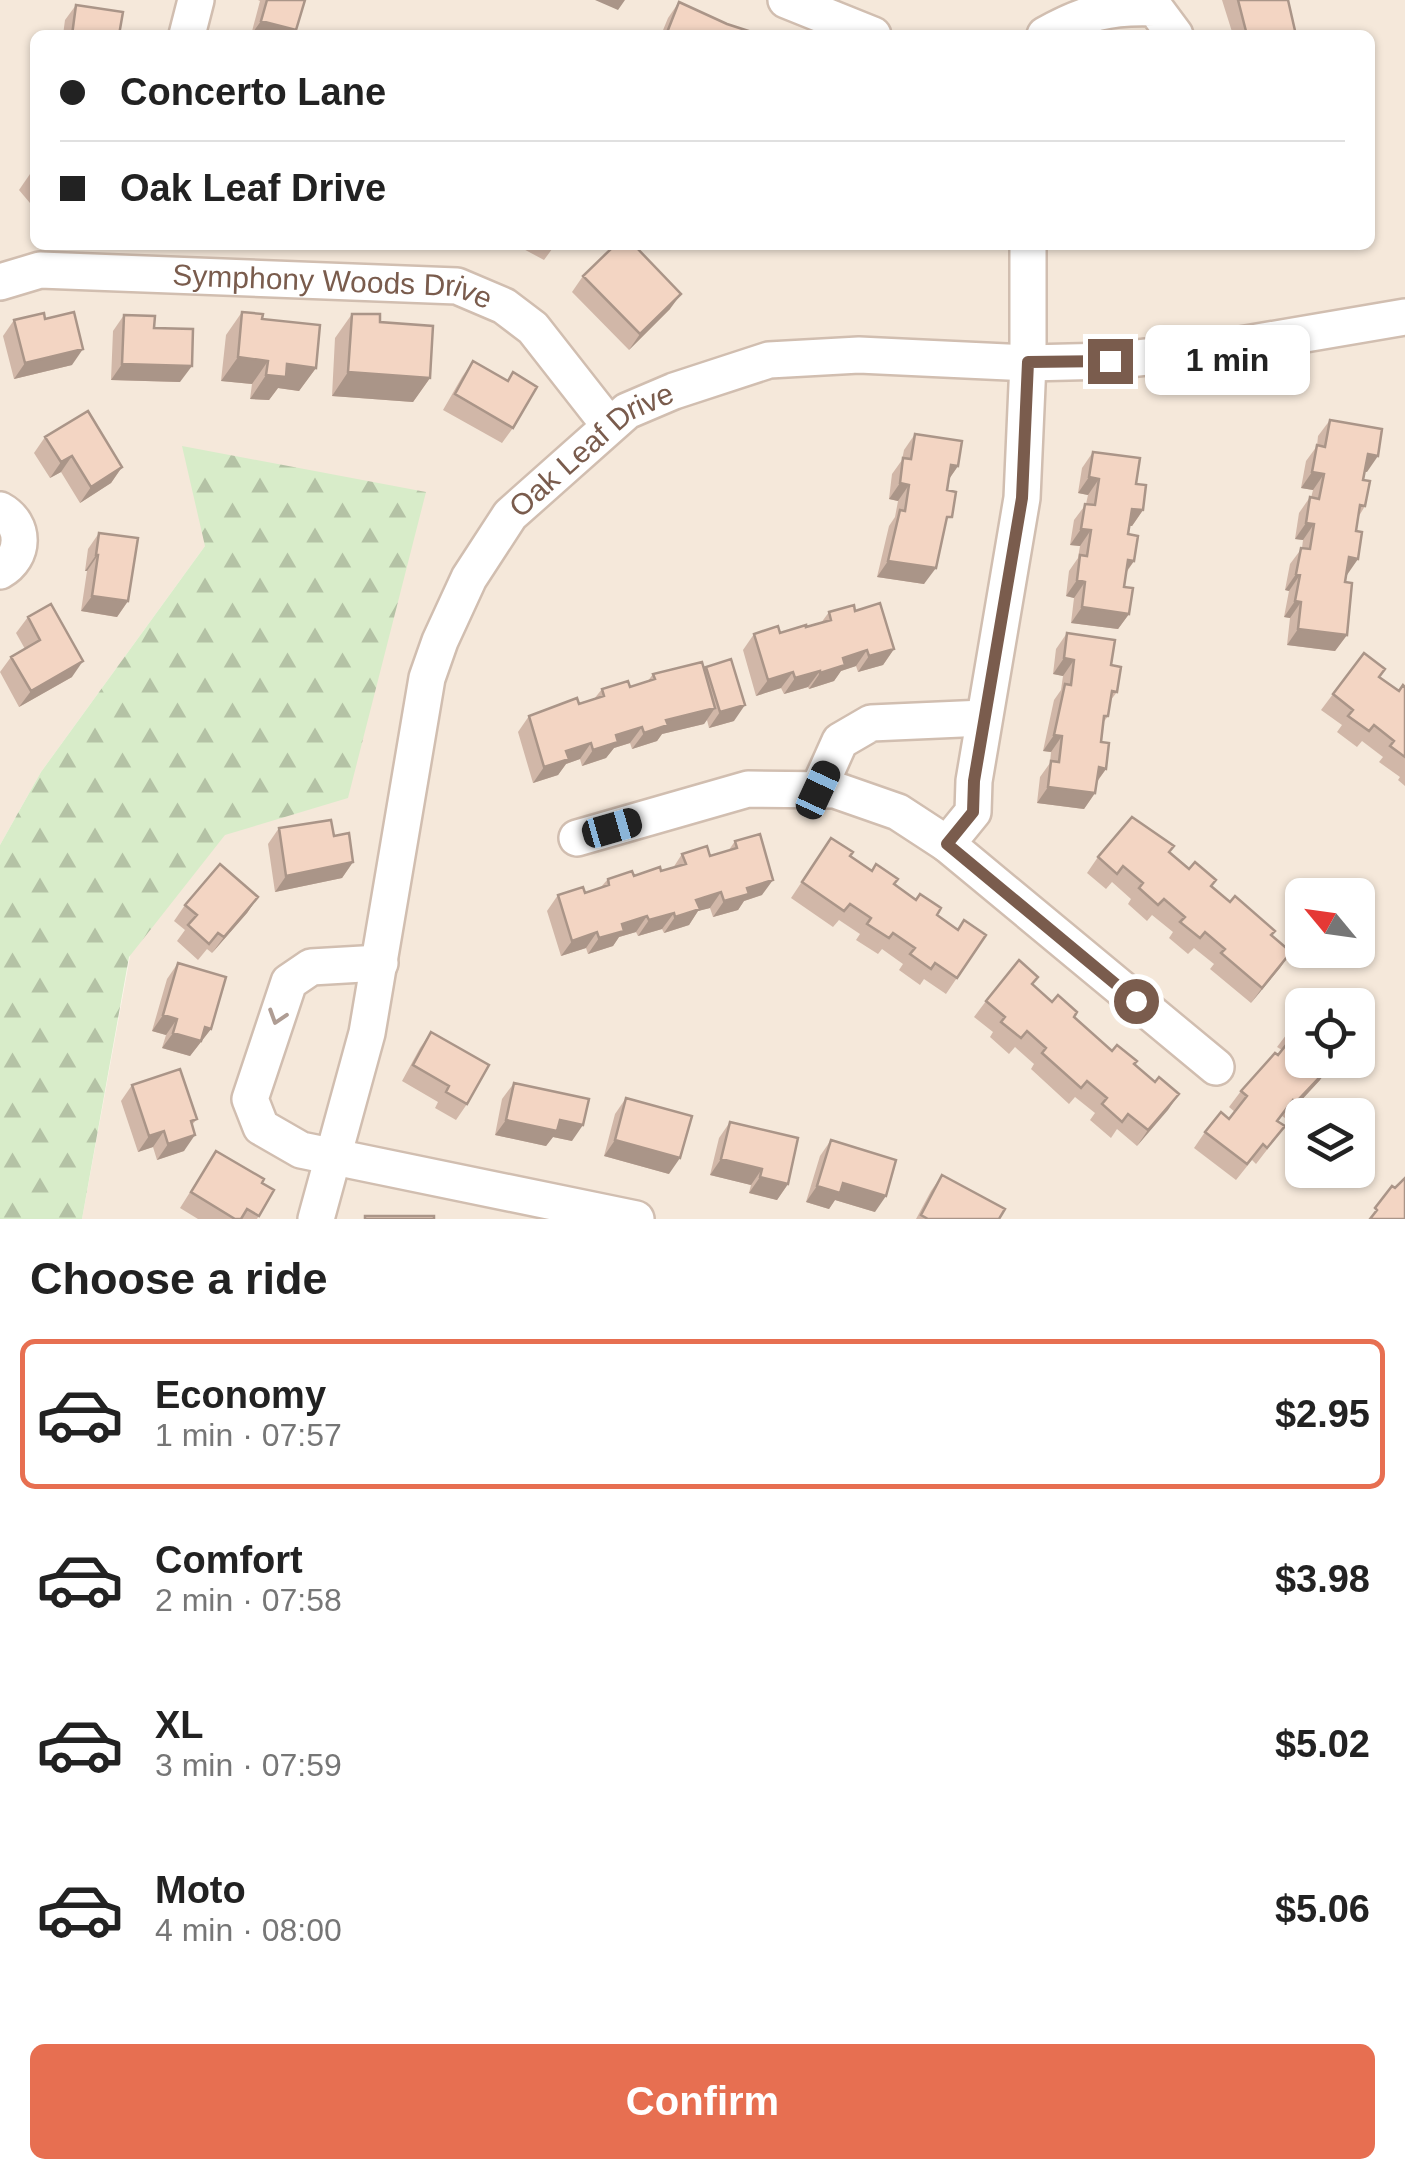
<!DOCTYPE html>
<html lang="en">
<head>
<meta charset="utf-8">
<style>
  :root { --surface:#fff; --page:#f2f2f2; --text:#222; --muted:#767676; --line:#e0e0e0; --accent:#e76f51 }
  body { margin:0; font-family:Helvetica,sans-serif; background:var(--page); color:var(--text); height:100vh; display:flex; flex-direction:column; font-size:38px; white-space:nowrap }
  * { box-sizing:border-box; margin:0 }
  p { font-size:32px; color:var(--muted) }
  .icon { flex:none; width:55px; height:55px; fill:none; stroke:currentColor; stroke-width:2; stroke-linecap:round; stroke-linejoin:round }
  .map { position:relative; height:1219px; overflow:hidden }
  .drawer { display:flex; flex-direction:column; background:var(--surface); flex:1 }
  .drawer>* { flex:none }
  .guide { position:absolute; left:30px; top:30px; width:1345px; height:220px; border-radius:15px; box-shadow:0 2px 8px #0004; display:grid; align-content:center; height:220px; padding:0 30px; background:var(--surface) }
  .needle { width:65px; rotate:299deg }
  .fabs { position:absolute; left:1285px; top:878px; display:grid; gap:20px }
  .fabs a { display:grid; place-items:center; width:90px; height:90px; border-radius:15px; background:var(--surface); box-shadow:0 2px 8px #0004; font-size:50px }
  .end { position:absolute; width:45px; height:45px; margin:-22px; border:12px solid #7a5c4d; background:#fff; box-shadow:0 0 0 5px #fff }
  .from { border-radius:50% }
  .bubble { position:absolute; height:70px; border-radius:15px; background:var(--surface); box-shadow:0 2px 8px #0004; font-size:32px; font-weight:800; line-height:70px; text-align:center }
  .car { position:absolute; width:30px; height:60px; margin:-30px -15px; border-radius:12px; box-shadow:0 0 8px 2px #0007; background:linear-gradient(#222 24%,#8ab4d8 0 40%,#222 0 76%,#8ab4d8 0 86%,#222 0) }
  .guide b { display:flex; align-items:center; gap:35px; height:95px; font-size:38px }
  .guide b+b { border-top:2px solid var(--line) }
  .guide i { width:25px; height:25px; background:var(--text) }
  ul { padding:0; list-style:none }
  li { display:flex; align-items:center; gap:30px; height:150px; margin:0 20px 15px; padding:0 10px; border:5px solid transparent; border-radius:15px }
  li div { flex:1 }
  li b { display:block; font-size:38px }
  li em { font-style:normal; font-weight:800 }
  li.current { border-color:var(--accent) }
  li>.icon { width:90px; height:90px; stroke-width:1.5 }
  h2 { padding:0 30px; font-size:45px; line-height:120px }
  .action { display:flex; gap:20px; margin-top:auto; padding:20px 30px }
  .action a { flex:1; height:115px; border-radius:15px; background:var(--accent); color:#fff; font-size:40px; font-weight:800; line-height:115px; text-align:center }
  .map>svg:first-child { display:block }
</style>
</head>
<body>
<div class="map">
<svg width="1405" height="1219" viewBox="0 0 1405 1219">
  <defs>
    <pattern id="forest-firs" width="22" height="20" patternUnits="userSpaceOnUse" patternTransform="scale(2.5)"><rect width="22" height="20" fill="#d8ecc9"/><path d="M5 1l3.5 6h-7zM16 11l3.5 6h-7z" fill="#b4c2a5"/></pattern>
  </defs>
  <rect width="100%" height="100%" fill="#fdf6ec"/>
  <path fill="#f5e8da" fill-rule="evenodd" d="M0,0H1405V1219H82L205,546L41,772L0,845ZM35,35H1370V245H35ZM1302,895H1358V950H1302ZM1302,1005H1358V1060H1302ZM1302,1115H1358V1170H1302Z"/>
  <path fill="url(#forest-firs)" d="M182,446L426,492L348,798L225,835L129,957L82,1219H0V845L41,772L205,546Z"/>
  <g fill="none" stroke-linecap="round" stroke-linejoin="round">
    <g stroke="#d1beb0" stroke-width="40">
      <g id="minor">
        <path d="M786,0L873,35"/>
        <path d="M187,35L196,0"/>
        <path d="M1045,35C1084,13 1110,6 1155,8L1175,35"/>
        <path d="M1028,245V363L1022,498L974,781L973,812L947,844L1216,1067"/>
        <path id="s1" d="M0,282L40,270L457,286L504,306L533,328L609,425"/>
        <path d="M0,510C26,524 25,557 0,571"/>
        <path d="M818,790L840,741L871,723L984,718"/>
        <path d="M577,838L748,789L835,790L898,812L947,844"/>
        <path d="M380,963L311,967L289,982L250,1099L261,1127L301,1150L636,1219"/>
        <path id="s2" d="M316,1219L367,1033L427,678L440,641L469,578L510,515L627,411L674,391L769,360L859,355L1028,363L1110,361L1211,350L1405,317"/>
      </g>
    </g>
    <use href="#minor" stroke="#fff" stroke-width="35"/>
  </g>
  <path fill="#d1b7a8" d="M258,0H305L293,35H251L260,1Z
    M1222,0H1288L1296,35H1233Z
    M679,2L727,24L761,35H661L668,18Z
    M76,5L119,35H63L65,20Z
    M35,171V209L19,190L30,174Z
    M516,245H555L544,260Z
    M583,276L670,309L629,350L572,292Z
    M242,312L262,319L316,368L299,391L278,388L269,400L250,399L252,384L221,381L226,335Z
    M352,314L380,322L430,378L413,402L332,396L335,338Z
    M124,315L154,328L180,382L111,380L113,331Z
    M45,319L72,365L14,379L3,336L14,320Z
    M473,361L507,381L513,372V428L502,443L443,410L462,377Z
    M1330,420L1367,472H1364L1363,480L1365,506L1359,516L1356,531L1358,559L1346,574L1345,582L1347,635L1335,651L1287,645L1290,618L1284,617L1289,591L1285,590L1290,564L1302,548L1303,540L1295,539L1299,513L1310,497L1311,498L1313,490L1301,488L1306,461L1317,446L1318,436Z
    M915,434L958,466L949,479L945,528L924,584L877,577L889,526L895,517L898,501L889,499L892,474L902,460L904,450Z
    M45,437L122,467L111,483L80,503L61,472L50,478L34,453Z
    M1093,452L1136,484L1143,510L1132,526H1130L1128,534L1134,561L1126,573L1124,587L1129,614L1118,629L1071,623L1074,598L1066,596L1069,571L1078,558L1080,546L1070,545L1074,520L1086,504L1088,495L1078,493L1082,468Z
    M99,533L128,601L117,617L81,611L87,571H85L88,549Z
    M855,611L894,649L883,665L858,672L856,666L841,671L834,681L809,689L808,687L784,694L781,688L756,696L743,650L754,634L780,633L806,627L821,623L829,612Z
    M28,617L72,677L19,707L0,672L11,657L25,649L16,633Z
    M1067,633L1111,665L1117,692L1110,701L1108,716L1103,723L1101,742L1106,769L1097,782L1095,793L1084,809L1037,803L1040,777L1050,763L1051,752L1043,751L1054,700L1061,690L1063,676L1053,674L1056,649Z
    M706,667L734,721L709,728L707,720L704,724L662,734L657,741L632,749L630,743L614,748L606,758L582,766L580,759L566,764L558,775L533,783L518,732L529,716L594,699L602,689L630,687L648,681L653,674L704,670Z
    M1379,677L1399,691L1405,687V786L1398,780L1400,777L1379,762L1383,757L1362,741L1357,747L1337,732L1342,725L1321,710L1333,694Z
    M279,828L334,836L353,862L342,878L275,892L268,844Z
    M831,838L850,856L894,884L958,930L986,935L946,994L924,979L920,985L899,970L903,964L882,949L878,954L856,940L860,934L839,920L833,927L791,898Z
    M735,841L762,895L744,901L738,910L713,917L710,908L698,911L689,925L664,933L662,929L638,936L636,932L619,937L613,946L588,954L586,948L561,956L547,911L558,895L585,893L601,887L608,879L661,871L673,868L682,854L710,856L729,850Z
    M1170,852L1291,952L1251,1003L1210,969L1214,964L1194,948L1188,954L1169,938L1173,932L1152,915L1147,921L1128,904L1131,899L1112,882L1106,889L1087,873L1098,857Z
    M258,897L247,913L212,953L207,949L198,960L177,941L185,930L174,921L185,905Z
    M178,963L211,1029L190,1056L162,1048L166,1035L152,1031L167,979Z
    M1032,985L1052,1002L1074,1017L1112,1051L1134,1065L1155,1082L1179,1094L1137,1146L1117,1129L1111,1138L1090,1120L1095,1113L1075,1097L1069,1104L1031,1069L1034,1064L1015,1047L1009,1054L990,1037L993,1032L974,1017L986,1001Z
    M1302,1014L1320,1080L1285,1118L1282,1116L1278,1121L1285,1126L1273,1142L1256,1164L1252,1160L1236,1180L1194,1148L1205,1132L1229,1119L1235,1112L1229,1107L1241,1091L1278,1055L1282,1050L1277,1047Z
    M431,1032L467,1104L456,1120L435,1108L438,1102L402,1081L420,1048Z
    M514,1083L572,1141L553,1137L546,1146L495,1135L502,1099Z
    M132,1085L197,1119L192,1125L184,1151L157,1160L153,1147L138,1152L121,1101Z
    M626,1098L669,1174L604,1156L615,1114Z
    M730,1122L788,1184L777,1200L749,1193L751,1185L710,1175L719,1138Z
    M831,1140L875,1212L835,1200L829,1209L806,1202L820,1156Z
    M216,1151L274,1190L257,1219H198L180,1208Z
    M942,1175L999,1219H916L931,1191Z"/>
  <path fill="#aa9588" d="M595,0H625L618,10Z
    M261,21L296,30L293,35H251Z
    M681,294L670,309L629,350L640,334Z
    M83,349L72,365L14,379L25,363Z
    M238,357L268,361L252,384L221,381Z
    M122,364L192,366L180,382L111,380Z
    M287,364L316,368L299,391L278,388L269,400L250,399L266,375Z
    M348,372L430,378L413,402L332,396Z
    M1368,454L1378,456L1367,472L1356,470Z
    M72,456L61,472L50,478L61,462Z
    M951,465L958,466L947,482Z
    M122,467L111,483L80,503L91,487Z
    M1312,472L1324,474L1313,490L1301,488Z
    M1089,477L1099,479L1088,495L1078,493Z
    M900,483L909,485L898,501L889,499Z
    M1132,509L1143,510L1132,526L1121,525Z
    M1306,523L1314,524L1303,540L1295,539Z
    M1081,529L1091,530L1080,546L1070,545Z
    M96,555H98L87,571H85Z
    M1349,557L1358,559L1347,575L1338,573Z
    M1128,560L1134,561L1123,576Z
    M888,561L936,568L924,584L877,577Z
    M1296,574L1300,575L1289,591L1285,590Z
    M1077,580L1085,582L1074,598L1066,596Z
    M92,596L128,601L117,617L81,611Z
    M1295,601L1301,602L1290,618L1284,617Z
    M1082,607L1129,614L1118,629L1071,623Z
    M1298,629L1347,635L1335,651L1287,645Z
    M894,649L883,665L858,672L869,656Z
    M867,650L856,666L841,671L834,681L809,689L820,673L843,658Z
    M1064,658L1074,660L1063,676L1053,674Z
    M83,661L72,677L19,707L31,691Z
    M820,671L808,687L784,694L795,678Z
    M793,672L781,688L756,696L768,680Z
    M745,705L734,721L709,728L720,712Z
    M715,708L704,724L662,734L657,741L632,749L644,733L666,720Z
    M642,727L630,743L614,748L606,758L582,766L593,750L616,735Z
    M1054,735L1062,736L1051,752L1043,751Z
    M591,743L580,759L566,764L558,775L533,783L544,767L566,751Z
    M1099,767L1106,769L1095,784Z
    M1048,787L1095,793L1084,809L1037,803Z
    M353,862L342,878L275,892L286,876Z
    M773,880L762,895L744,901L738,910L713,917L724,901L747,888Z
    M721,892L710,908L698,911L689,925L664,933L675,917L696,900Z
    M258,897L247,913L212,953L224,937Z
    M674,913L662,929L638,936L649,920Z
    M647,916L636,932L619,937L613,946L588,954L599,938L622,924Z
    M597,932L586,948L561,956L572,941Z
    M1291,952L1280,968L1251,1003L1262,988Z
    M163,1015L177,1019L166,1035L152,1031Z
    M205,1027L211,1029L190,1056L162,1048L173,1033Z
    M1332,1064L1320,1080L1285,1118L1296,1102Z
    M1179,1094L1168,1110L1137,1146L1148,1130Z
    M506,1120H560L583,1125L572,1141L553,1137L546,1146L495,1135Z
    M164,1131L153,1147L138,1152L149,1136Z
    M195,1135L184,1151L157,1160L168,1144Z
    M615,1140L680,1158L669,1174L604,1156Z
    M721,1159L762,1169L751,1185L710,1175Z
    M760,1177L788,1184L777,1200L749,1193Z
    M843,1183L886,1196L875,1212L835,1200L829,1209L806,1202L817,1186Z"/>
  <path fill="#f3d5c3" stroke="#aa9588" stroke-width="2.5" d="M267,0H305L296,30L261,21Z
    M1238,0H1288L1296,35H1247Z
    M679,2L727,24L761,35H666Z
    M76,5L123,12L119,35H72Z
    M615,245H634L681,294L640,334L583,276Z
    M74,312L83,349L25,363L14,320L44,313L45,319Z
    M242,312L263,314L262,319L320,325L316,368L287,364L286,377L266,375L268,361L238,357Z
    M352,314H380V322L433,326L430,378L348,372Z
    M124,315L155,316L154,328L193,329L192,366L122,364Z
    M473,361L508,381L513,372L537,387L513,428L455,394Z
    M88,411L122,467L91,487L72,456L61,462L45,437Z
    M1330,420L1382,429L1378,456L1368,454L1363,480L1370,481L1365,506L1360,505L1356,531L1362,532L1358,559L1349,557L1345,582L1352,583L1347,635L1298,629L1301,602L1295,601L1300,575L1296,574L1301,548L1310,549L1314,524L1306,523L1310,497L1319,499L1324,474L1312,472L1317,445L1325,447Z
    M915,434L962,441L958,466L951,465L947,490L956,492L952,517H947L936,568L888,561L900,510L905,511L909,485L900,483L903,458L911,459Z
    M1093,452L1140,458L1136,484L1146,485L1143,510L1132,509L1128,534L1138,536L1134,561L1128,560L1124,587L1133,588L1129,614L1082,607L1085,582L1077,580L1080,555L1087,556L1091,530L1081,529L1085,504L1095,505L1099,479L1089,477Z
    M99,533L138,538L128,601L92,596L98,555H96Z
    M880,603L894,649L869,656L867,650L843,658L845,665L820,673V671L795,678L793,672L768,680L754,634L778,626L780,633L806,625V627L831,620L829,612L854,605L855,611Z
    M51,604L83,661L31,691L11,657L40,640L28,617Z
    M1067,633L1115,640L1111,665L1121,667L1117,692L1112,691L1108,716H1104L1101,742L1109,743L1106,769L1099,767L1095,793L1048,787L1051,761L1059,762L1062,736L1054,735L1065,684L1071,685L1074,660L1064,658Z
    M1364,653L1385,669L1379,677L1399,691L1403,685L1405,687V757L1390,746L1394,741L1374,725L1369,731L1348,716L1353,710L1333,694Z
    M731,659L745,705L720,712L706,667Z
    M702,662L715,708L666,720L668,725L644,733L642,727L616,735L618,742L593,750L591,743L566,751L569,759L544,767L529,716L577,698L579,704L604,696L602,689L628,681L630,687L655,679L653,674Z
    M1132,817L1174,846L1169,852L1189,869L1195,862L1216,880L1211,886L1230,902L1235,896L1275,931L1271,935L1291,952L1262,988L1221,953L1225,949L1205,932L1200,938L1180,922L1185,917L1164,899L1158,905L1139,888L1143,883L1123,866L1117,874L1098,857Z
    M331,820L334,836L349,833L353,862L286,876L279,828Z
    M760,834L773,880L747,888L749,894L724,901L721,892L696,900L700,909L675,917L674,913L649,920L647,916L622,924L624,931L599,938L597,932L572,941L558,895L583,887L585,893L609,885L608,879L632,871L634,876L660,867L661,871L686,864L682,854L707,846L710,856L737,848L735,841Z
    M831,838L853,852L850,856L872,871L876,864L898,879L894,884L916,900L920,894L941,908L937,915L958,930L964,920L986,935L957,978L935,963L931,969L910,954L915,948L893,933L889,938L867,924L871,918L850,904L844,911L802,882Z
    M220,864L258,897L224,937L218,933L209,944L188,925L197,915L185,905Z
    M1019,960L1038,977L1032,984L1052,1002L1058,995L1077,1012L1074,1017L1112,1051L1117,1045L1137,1061L1134,1064L1155,1082L1159,1077L1179,1094L1148,1130L1128,1114L1122,1122L1102,1104L1107,1098L1087,1081L1081,1088L1042,1053L1046,1048L1027,1031L1021,1038L1001,1022L1005,1017L986,1001Z
    M178,963L226,977L211,1029L205,1027L201,1041L173,1033L177,1019L163,1015Z
    M1324,994L1338,1005H1315Z
    M1302,1014V1060H1326L1332,1064L1296,1102L1293,1100L1277,1121L1285,1126L1267,1148L1263,1144L1247,1164L1205,1132L1221,1112L1229,1119L1247,1096L1241,1091L1275,1053L1278,1055L1294,1035L1289,1031Z
    M1358,1020L1365,1025L1358,1035Z
    M431,1032L489,1065L467,1104L446,1092L449,1086L413,1065Z
    M180,1069L197,1119L191,1121L195,1135L168,1144L164,1131L149,1136L132,1085Z
    M514,1083L589,1099L583,1125L560,1120L557,1131L506,1120Z
    M626,1098L692,1116L680,1158L615,1140Z
    M730,1122L798,1138L788,1184L760,1177L762,1169L721,1159Z
    M831,1140L896,1160L886,1196L843,1183L840,1193L817,1186Z
    M216,1151L264,1179L262,1183L274,1190L259,1216L247,1209L241,1219H235L191,1192Z
    M942,1175L1005,1209L999,1219H928L921,1215Z
    M1405,1178V1219H1370L1377,1210L1375,1208L1392,1186L1395,1188Z
    M365,1216H434V1219H365Z"/>
  <defs><path id="oneway-chevron" d="M-2-3.5L2.5 0L-2 3.5" fill="none" stroke-width="1.6" stroke-linecap="round" stroke-linejoin="round" transform="scale(2.5)"/></defs>
  <use stroke="#af9d94" href="#oneway-chevron" transform="translate(277 1017) rotate(108)"/>
  <g fill="none" stroke-linecap="round" stroke-linejoin="round">
    <path stroke="#7a5c4d" stroke-width="12" d="M1110,361L1028,362L1022,498L974,781L973,812L947,844L1136,1001"/>
  </g>
  <g text-anchor="middle" stroke-width="10" stroke-linejoin="round" paint-order="stroke">
    <g font-size="30" fill="#7a5c4d" stroke="#fffaf3">
      <text dy="10" stroke="none"><textPath href="#s1" startOffset="335">Symphony Woods Drive</textPath></text>
      <text dy="10" stroke="none"><textPath href="#s2" startOffset="842">Oak Leaf Drive</textPath></text>
    </g>
  </g>
</svg>
<div class="fabs">
<a><svg class="needle" viewBox="-14 -14 28 28"><path d="M0-13l5 13h-10z" fill="#e53935"/><path d="M0 13l5-13h-10z" fill="#767676"/></svg></a>
<a><svg class="icon" aria-label="locate" viewBox="0 0 24 24"><circle cx="12" cy="12" r="6"/><path d="M12 2v4M12 18v4M2 12h4M18 12h4"/></svg></a>
<a><svg class="icon" aria-label="layers" viewBox="0 0 24 24"><path d="M12 4l9 5-9 5-9-5zM3 14l9 5 9-5"/></svg></a>
</div>
<i class="end from" style="left:1136px;top:1001px"></i>
<i class="end" style="left:1110px;top:361px"></i>
<div class="bubble" style="left:1145px;top:325px;width:165px">1 min</div>
<i class="car" style="left:818px;top:790px;rotate:25deg"></i>
<i class="car" style="left:612px;top:828px;rotate:74deg"></i>
<div class="guide">
<b><i class="from"></i>Concerto Lane</b>
<b><i></i>Oak Leaf Drive</b>
</div>
</div>
<section class="drawer">
<h2>Choose a ride</h2>
<ul>
<li class="current"><svg class="icon" aria-label="car" viewBox="0 0 24 24"><path d="M5 17H2v-5l4-1 3-4h7l3 4 3 1v5h-3M9 17h6M6 11h13"/><circle cx="7" cy="17" r="2"/><circle cx="17" cy="17" r="2"/></svg><div><b>Economy</b><p>1 min · 07:57</p></div><em>$2.95</em></li>
<li><svg class="icon" aria-label="car" viewBox="0 0 24 24"><path d="M5 17H2v-5l4-1 3-4h7l3 4 3 1v5h-3M9 17h6M6 11h13"/><circle cx="7" cy="17" r="2"/><circle cx="17" cy="17" r="2"/></svg><div><b>Comfort</b><p>2 min · 07:58</p></div><em>$3.98</em></li>
<li><svg class="icon" aria-label="car" viewBox="0 0 24 24"><path d="M5 17H2v-5l4-1 3-4h7l3 4 3 1v5h-3M9 17h6M6 11h13"/><circle cx="7" cy="17" r="2"/><circle cx="17" cy="17" r="2"/></svg><div><b>XL</b><p>3 min · 07:59</p></div><em>$5.02</em></li>
<li><svg class="icon" aria-label="car" viewBox="0 0 24 24"><path d="M5 17H2v-5l4-1 3-4h7l3 4 3 1v5h-3M9 17h6M6 11h13"/><circle cx="7" cy="17" r="2"/><circle cx="17" cy="17" r="2"/></svg><div><b>Moto</b><p>4 min · 08:00</p></div><em>$5.06</em></li>
</ul>
<div class="action"><a>Confirm</a></div>
</section>
</body>
</html>
